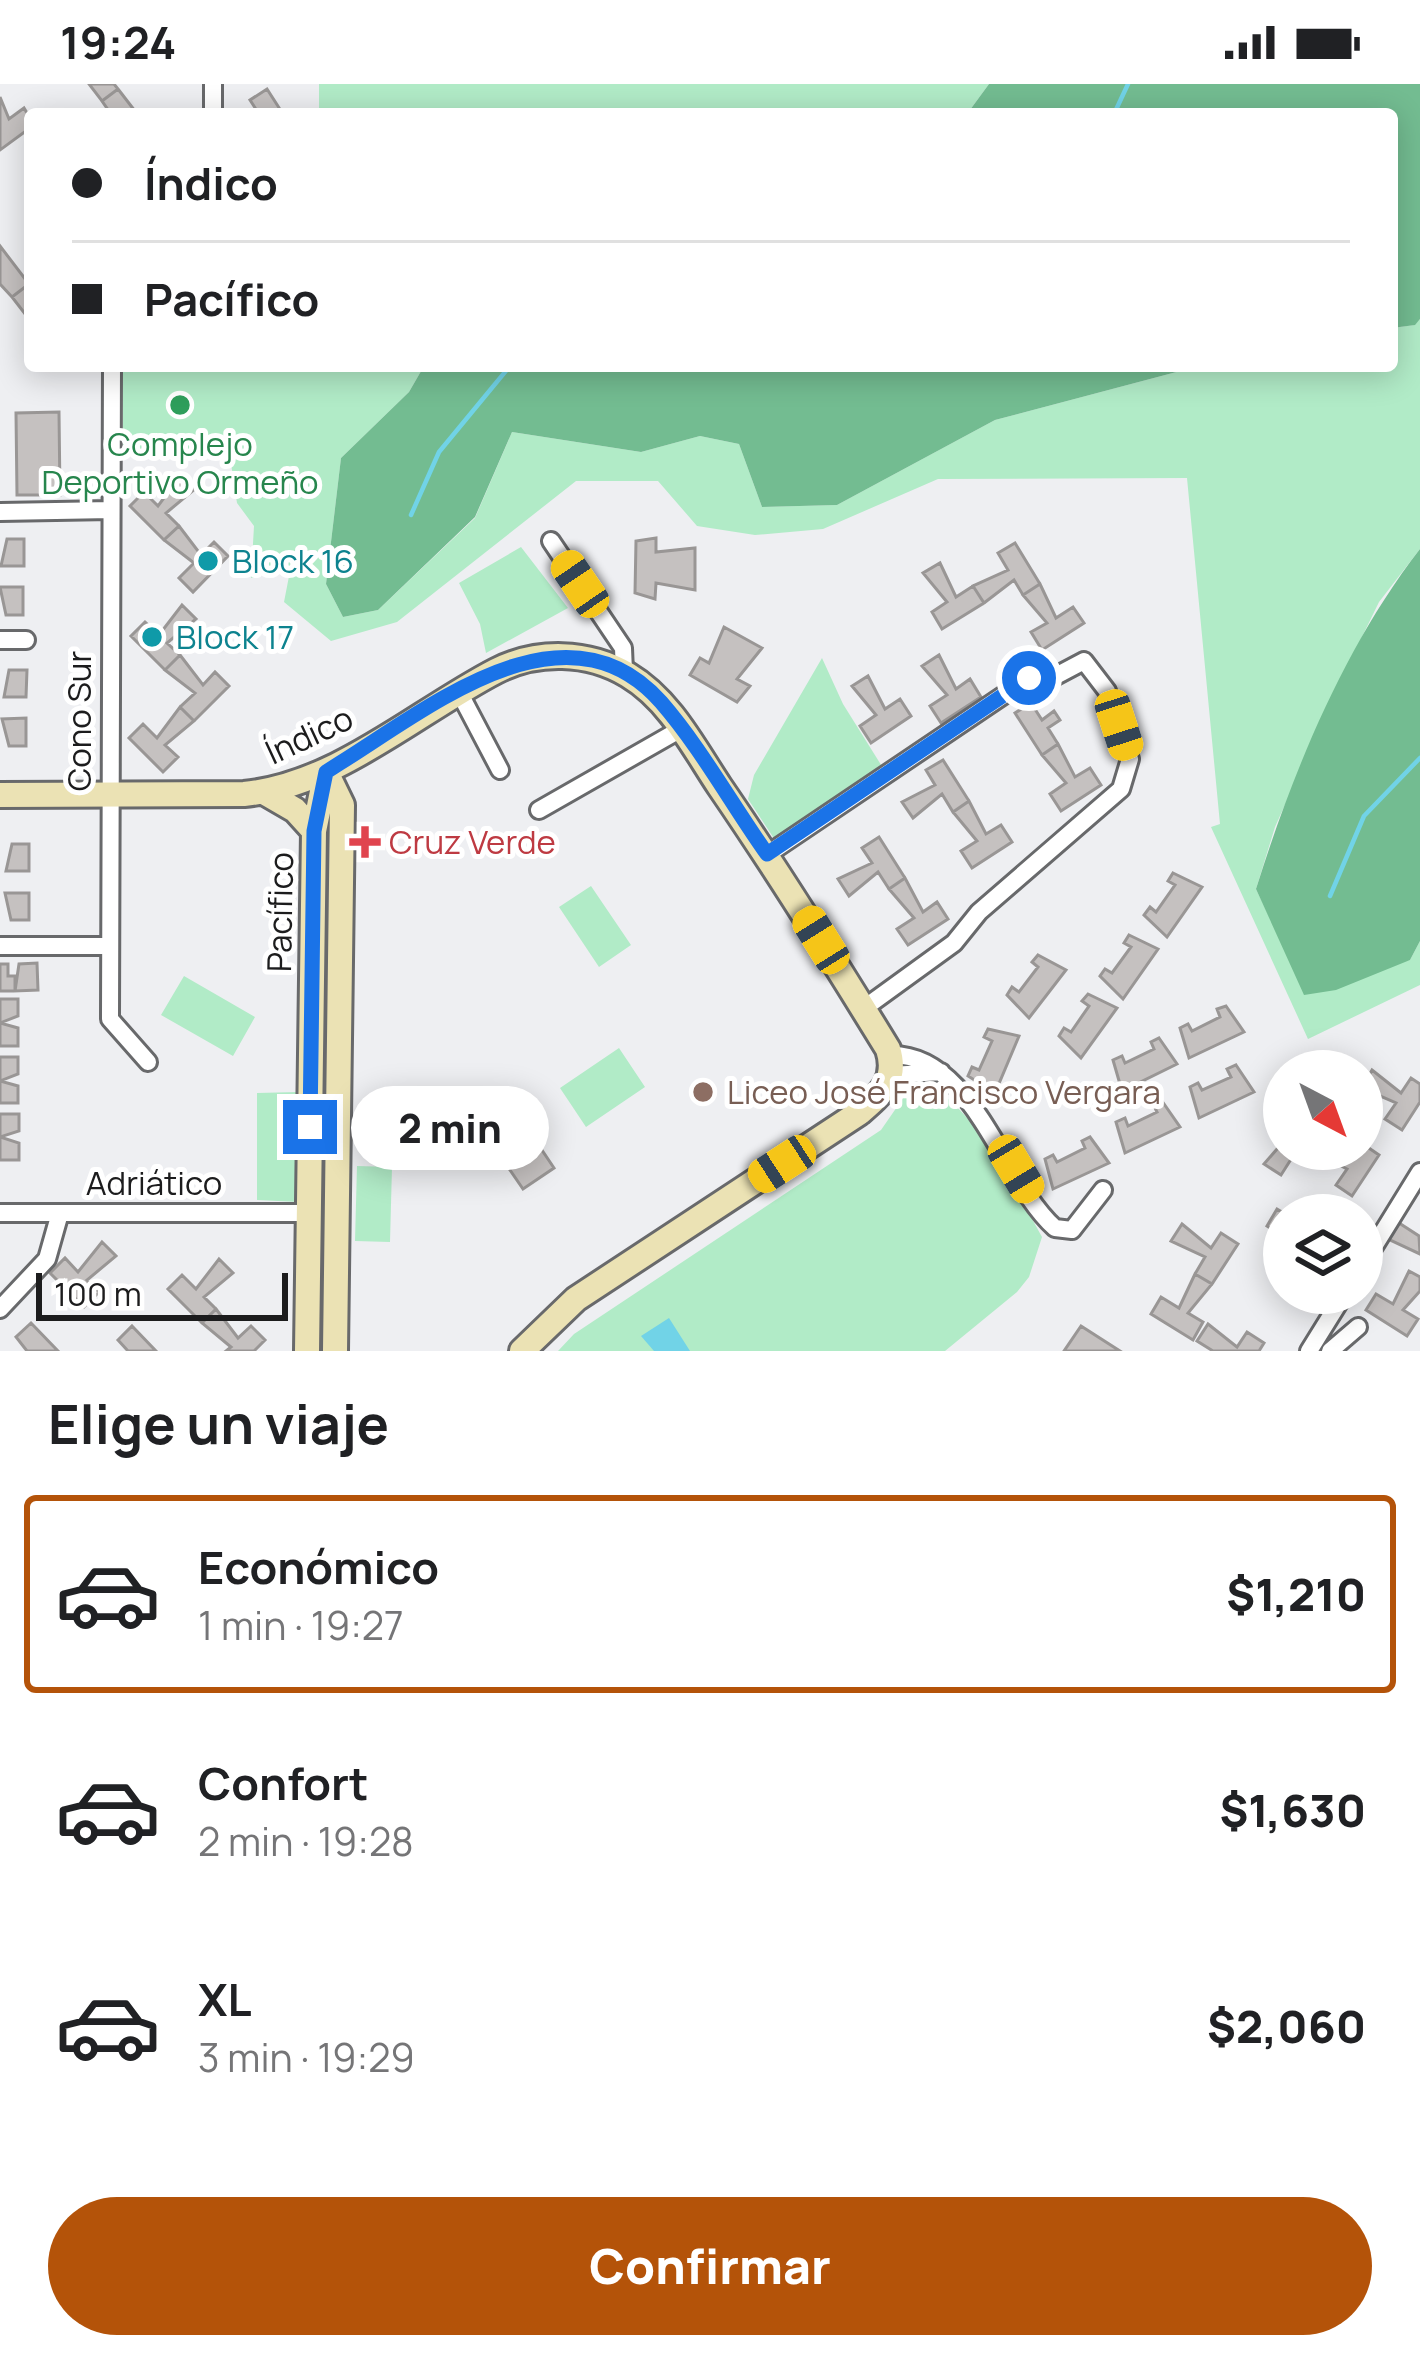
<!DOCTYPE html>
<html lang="es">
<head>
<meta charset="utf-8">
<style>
  :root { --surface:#fff; --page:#f2f2f2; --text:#202124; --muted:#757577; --line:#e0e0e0; --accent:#b45309 }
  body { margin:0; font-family:Manrope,sans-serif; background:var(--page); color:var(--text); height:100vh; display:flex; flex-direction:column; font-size:45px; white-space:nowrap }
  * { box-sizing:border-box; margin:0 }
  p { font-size:39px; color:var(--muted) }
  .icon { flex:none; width:66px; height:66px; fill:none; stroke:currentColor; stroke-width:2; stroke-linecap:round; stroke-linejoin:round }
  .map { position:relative; height:1267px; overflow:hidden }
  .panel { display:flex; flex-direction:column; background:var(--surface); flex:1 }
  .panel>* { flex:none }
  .hud { position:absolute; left:24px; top:24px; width:1374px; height:264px; border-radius:12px; box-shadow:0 6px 30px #0003; display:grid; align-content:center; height:264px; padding:0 48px; background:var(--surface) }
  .needle { width:78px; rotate:139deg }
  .buttons { position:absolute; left:1263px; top:966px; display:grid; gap:24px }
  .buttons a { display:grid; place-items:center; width:120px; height:120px; border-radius:50%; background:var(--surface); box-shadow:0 6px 30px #0003; font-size:60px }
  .scale { position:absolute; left:36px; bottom:30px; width:252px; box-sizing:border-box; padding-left:12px; border:6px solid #1c1c1d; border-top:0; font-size:33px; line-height:42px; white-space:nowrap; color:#1c1c1d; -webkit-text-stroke:9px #fff; paint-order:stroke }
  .end { position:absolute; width:54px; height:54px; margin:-27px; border:15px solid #1a73e8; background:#fff; box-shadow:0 0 0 6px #fff }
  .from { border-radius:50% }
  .bubble { position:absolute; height:84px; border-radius:42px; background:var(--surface); box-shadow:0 6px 30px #0003; font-size:39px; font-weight:800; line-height:84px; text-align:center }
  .car { position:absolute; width:36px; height:72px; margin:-36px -18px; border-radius:15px; box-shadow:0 0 9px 3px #0007; background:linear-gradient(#f5c518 24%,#345 0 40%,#f5c518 0 76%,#345 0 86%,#f5c518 0) }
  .hud b { display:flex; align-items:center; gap:42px; height:114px; font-size:45px }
  .hud b+b { border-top:3px solid var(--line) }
  .hud i { width:30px; height:30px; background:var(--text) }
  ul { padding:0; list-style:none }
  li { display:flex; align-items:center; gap:36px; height:198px; margin:0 24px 18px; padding:0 24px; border:6px solid transparent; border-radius:12px }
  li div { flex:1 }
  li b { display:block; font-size:45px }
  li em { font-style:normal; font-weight:800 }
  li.on { border-color:var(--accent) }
  li>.icon { width:108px; height:108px; stroke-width:1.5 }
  h2 { padding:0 48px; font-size:54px; line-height:144px }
  .action { display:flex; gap:24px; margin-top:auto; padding:24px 48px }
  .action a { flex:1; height:138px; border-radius:72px; background:var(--accent); color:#fff; font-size:48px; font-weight:800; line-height:138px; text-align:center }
  .status { display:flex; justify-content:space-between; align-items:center; height:84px; padding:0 60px; background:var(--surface); direction:ltr }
  .status svg { height:33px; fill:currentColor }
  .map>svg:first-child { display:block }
</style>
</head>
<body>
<div class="status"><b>19:24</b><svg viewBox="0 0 49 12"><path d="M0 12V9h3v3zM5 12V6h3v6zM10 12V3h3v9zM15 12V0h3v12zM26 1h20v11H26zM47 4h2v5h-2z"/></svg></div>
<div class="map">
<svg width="1420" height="1267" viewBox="0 0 1420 1267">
  <rect width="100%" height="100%" fill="#eeeff2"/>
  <path fill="#b1ebc7" d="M319,0H989L967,30H319Z
    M1420,235V465L1379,518L1339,600L1275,743L1256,805L1296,889L1410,876L1420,857V901L1308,955L1211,743L1220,740L1187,394L938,395L823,445L755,451L697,442L658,397H576L397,538L331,557L284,518L291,482L251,494L254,442L237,419L230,373L123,367L122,282H424L409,308L341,374L326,500L343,533L378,526L475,434L512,348L641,368L700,352L739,360L762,423L837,421L995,336L1199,282H1392V244L1414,241Z
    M521,463L568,524L486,569L480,540L459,499Z
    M822,574L843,620L883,684L775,756L748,715L754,691Z
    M591,802L631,861L599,883L559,823Z
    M184,892L255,933L233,972L161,931Z
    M619,964L645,1003L586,1043L560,1004Z
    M920,998C970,1014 1017,1108 1042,1153L1029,1193L1017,1208L945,1267H558L574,1250L881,1046L908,1007Z
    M298,1008L299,1118L257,1116V1009Z
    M357,1082L392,1083L390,1158L355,1157Z"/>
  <path fill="#73bc91" d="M989,0H1420V235L1415,241L1392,244V30H967Z
    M424,282H1199L995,336L837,421L762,423L739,360L700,352L641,368L512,348L475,433L378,526L343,533L326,500L341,374L409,308Z
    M1420,465V857L1410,876L1336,906L1304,911L1256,805C1293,687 1344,563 1420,465Z"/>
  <path fill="#71d3e7" d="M669,1234L690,1267H654L641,1252Z"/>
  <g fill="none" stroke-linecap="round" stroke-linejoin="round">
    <path stroke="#71d3e7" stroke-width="4.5" d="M1114,30L1128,0
      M411,431L439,368L510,282
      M1330,812L1364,732L1420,674"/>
  </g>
  <path fill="#c5c1c0" stroke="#999695" stroke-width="3" d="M89,0H114L118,5L102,17Z
    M118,5L135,27L131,30H111L102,17Z
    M267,5L283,30H259L250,16Z
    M0,13L9,35L24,24L30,34V44L0,66Z
    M0,162L29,200L12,213L0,200Z
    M29,200L30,202L29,235L12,213Z
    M59,328L60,411H17L16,329Z
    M181,391L195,405L166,429L179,442L164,456L130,422L144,408L158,422Z
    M179,442L201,471L214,458L228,472L193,508L179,494L194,479L164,456Z
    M656,454V468L695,464V506L656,499L655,515L635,509L636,457Z
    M7,455H24V482H1Z
    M1015,459L1040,500L1023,511L1014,496L984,519L973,502L1008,486L998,469Z
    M940,479L956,513L973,502L984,519L942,545L932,528L947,518L923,489Z
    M1040,500L1056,534L1073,523L1084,539L1042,566L1031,548L1047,539L1023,511Z
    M0,503H23V531H6Z
    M182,521L196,535L167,559L180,571L165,586L131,552L145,538L159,551Z
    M724,543L762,564L737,595L750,602L737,618L690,591L700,574L709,579Z
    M180,571L203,601L215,588L229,602L194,637L180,623L195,609L165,586Z
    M939,571L956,605L970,595L981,613L941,639L930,622L947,611L922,582Z
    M9,586H27L26,613H4Z
    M868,592L885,625L900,615L911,632L871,659L860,642L876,631L852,602Z
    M1031,619L1042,636L1054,627L1060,636L1048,644L1058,660L1042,671L1015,629Z
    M180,623L194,637L165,661L178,673L163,688L129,654L143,640L157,654Z
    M26,634V662H9L2,635Z
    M1058,660L1075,693L1090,684L1101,701L1061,727L1050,710L1066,699L1042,671Z
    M943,676L969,717L953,728L942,710L913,734L902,718L935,701L926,686Z
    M969,717L986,750L1001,741L1012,758L972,784L961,767L977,757L953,728Z
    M879,753L905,794L889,805L878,788L849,812L838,795L872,779L862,764Z
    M12,760H29V787H6Z
    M1173,789L1202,803L1167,853L1144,831L1150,823L1156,828L1175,801L1168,797Z
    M905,794L923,828L937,818L948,835L908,861L897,845L914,834L889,805Z
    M5,809H29V836H11Z
    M1129,851L1158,865L1123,915L1100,892L1105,885L1112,889L1131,863L1124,859Z
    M1038,871L1066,886L1029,934L1007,911L1012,903L1019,908L1038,883L1032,878Z
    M37,879L38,906L15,907L19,880Z
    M0,880H8V892H15V907H0Z
    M1088,910L1117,924L1081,974L1059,952L1064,944L1071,948L1089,922L1082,917Z
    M0,915H18V932L0,939Z
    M1226,922L1244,948L1189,974L1180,944L1188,940L1192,947L1220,933L1217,925Z
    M0,939L18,944V962H0Z
    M988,945L1019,952L995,1009L968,992L972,983L979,986L992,957L984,953Z
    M1159,954L1177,980L1122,1007L1113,976L1122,972L1125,979L1154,965L1151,958Z
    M0,973H18V990L0,997Z
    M1236,981L1254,1008L1199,1034L1190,1003L1198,999L1202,1006L1231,993L1227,985Z
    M1372,986L1401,1009L1411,994L1420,1000V1018L1402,1046L1385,1035L1396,1019L1362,1004Z
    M0,997L18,1002V1019H0Z
    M501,1005L554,1084L523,1105L469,1026Z
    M1162,1017L1180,1043L1125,1069L1116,1038L1125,1034L1128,1042L1157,1028L1153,1020Z
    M0,1030H19V1047L0,1053Z
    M0,1053L19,1059V1076H0Z
    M1090,1053L1109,1079L1053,1105L1045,1075L1053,1071L1057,1078L1085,1064L1082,1057Z
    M1284,1057V1065L1295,1069L1281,1091L1264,1080Z
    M1363,1060L1379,1071L1352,1112L1336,1101L1347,1085L1314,1068L1346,1065L1353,1075Z
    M1277,1125L1287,1131L1284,1153L1267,1142Z
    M1396,1137L1419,1152L1420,1170L1386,1154Z
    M1182,1140L1211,1164L1221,1149L1238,1160L1212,1200L1195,1190L1205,1173L1171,1157Z
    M102,1158L116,1172L87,1196L99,1208L84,1223L50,1189L65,1174L78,1188Z
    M219,1175L233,1189L204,1213L216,1225L202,1239L168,1205L182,1191L196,1205Z
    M1409,1187L1420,1193V1207L1403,1226L1418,1235L1407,1252L1366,1226L1376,1210L1393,1220Z
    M1195,1190L1212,1200L1188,1229L1203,1238L1193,1256L1151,1230L1161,1213L1179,1224Z
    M216,1225L238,1254L251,1242L265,1256L254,1267H226L231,1263L202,1239Z
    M31,1239L58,1267H27L16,1253Z
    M1208,1240L1237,1263L1247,1248L1264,1259L1259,1267H1213L1197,1257Z
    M132,1242L156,1267H128L118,1256Z
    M1081,1242L1120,1267H1064Z"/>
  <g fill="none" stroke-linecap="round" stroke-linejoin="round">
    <g stroke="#68696b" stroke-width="22">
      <path id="street" d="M213,0V30
        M112,282L110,935L148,978
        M0,428L111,426
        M551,457L623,564L624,588
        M0,556H26
        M459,608L500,686
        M539,726L681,645
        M768,770L1029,594L1018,580
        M0,862H109
        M863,925L954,859L979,828L1121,705L1130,675L1107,607L1084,577L1050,595L1029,594
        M891,971C973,970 1002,1097 1055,1144L1072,1146L1103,1106
        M891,991L941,988
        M0,1129H309
        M1362,1182L1420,1088
        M0,1225L47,1175L60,1129
        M1309,1267L1345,1209
        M1330,1267L1358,1243"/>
    </g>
    <g stroke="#68696b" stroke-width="30">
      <path id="secondary" d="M326,688L342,721L335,1267
        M264,708L295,726L314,747
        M0,711L244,710C337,701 415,629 496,587C537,566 588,567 628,591C670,616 694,664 720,703C779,789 834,877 888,965C898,996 881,1010 859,1029L576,1215L522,1267
        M307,1267L314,747L326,688"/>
    </g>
    <use href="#street" stroke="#fff" stroke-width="16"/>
    <use href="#secondary" stroke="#ebe2b4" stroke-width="24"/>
  </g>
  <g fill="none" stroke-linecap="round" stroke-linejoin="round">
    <path stroke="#1a73e8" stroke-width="15" d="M310,1043L314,747L326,688L340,679C430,623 566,511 661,618C701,664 732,721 767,770L1029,594"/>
  </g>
  <circle fill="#2e9e5b" stroke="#fff" stroke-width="4.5" cx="180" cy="321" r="12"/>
  <g fill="#0f9aa8" stroke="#fff" stroke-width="4.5">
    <circle cx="208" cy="477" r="12"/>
    <circle cx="152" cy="553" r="12"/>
  </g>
  <path fill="#e0444e" stroke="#fff" stroke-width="4.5" d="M359 740h12v12h12v12h-12v12h-12v-12h-12v-12h12z"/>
  <circle fill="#8d6e63" stroke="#fff" stroke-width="4.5" cx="703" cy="1008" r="12"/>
  <g text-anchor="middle" stroke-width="10" stroke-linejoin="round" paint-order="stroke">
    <g font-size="33" fill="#27864d" stroke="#fff">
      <text x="180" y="372">Complejo<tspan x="180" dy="38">Deportivo Ormeño</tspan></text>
    </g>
    <g font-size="33" fill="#0d838f" stroke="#fff" text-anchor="start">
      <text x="232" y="489">Block 16</text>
      <text x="176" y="565">Block 17</text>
    </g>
    <g font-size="33" fill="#1c1c1d" stroke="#fff">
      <text transform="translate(79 637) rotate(-90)" y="12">Cono Sur</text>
      <text transform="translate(309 651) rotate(-25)" y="12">Índico</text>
      <text transform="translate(280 828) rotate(-89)" y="12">Pacífico</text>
      <text x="154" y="1111">Adriático</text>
    </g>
    <g font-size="33" fill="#be3a42" stroke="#fff" text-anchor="start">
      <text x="389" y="770">Cruz Verde</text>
    </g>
    <g font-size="33" fill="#785e54" stroke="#fff" text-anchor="start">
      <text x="727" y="1020">Liceo José Francisco Vergara</text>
    </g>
  </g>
</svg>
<div class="buttons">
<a><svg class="needle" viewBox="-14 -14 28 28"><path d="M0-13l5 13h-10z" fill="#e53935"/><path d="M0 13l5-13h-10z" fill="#757577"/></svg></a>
<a><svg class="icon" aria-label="layers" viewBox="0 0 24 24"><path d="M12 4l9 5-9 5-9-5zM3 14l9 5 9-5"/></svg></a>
</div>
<div class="scale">100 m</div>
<i class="end from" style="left:1029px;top:594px"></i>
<i class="end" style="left:310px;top:1043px"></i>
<div class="bubble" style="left:351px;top:1002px;width:198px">2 min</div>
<i class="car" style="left:580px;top:500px;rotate:326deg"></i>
<i class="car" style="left:1119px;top:641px;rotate:162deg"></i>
<i class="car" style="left:821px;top:856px;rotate:328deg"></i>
<i class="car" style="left:782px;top:1080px;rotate:237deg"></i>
<i class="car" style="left:1016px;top:1085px;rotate:149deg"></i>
<div class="hud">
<b><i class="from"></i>Índico</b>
<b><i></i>Pacífico</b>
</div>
</div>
<section class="panel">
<h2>Elige un viaje</h2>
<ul>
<li class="on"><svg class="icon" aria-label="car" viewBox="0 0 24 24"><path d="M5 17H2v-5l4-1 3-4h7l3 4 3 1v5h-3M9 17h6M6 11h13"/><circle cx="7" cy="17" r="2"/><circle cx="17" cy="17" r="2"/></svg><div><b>Económico</b><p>1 min · 19:27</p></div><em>$1,210</em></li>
<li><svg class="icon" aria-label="car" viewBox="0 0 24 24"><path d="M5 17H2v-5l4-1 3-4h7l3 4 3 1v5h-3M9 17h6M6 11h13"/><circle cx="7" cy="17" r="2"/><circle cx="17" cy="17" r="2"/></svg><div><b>Confort</b><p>2 min · 19:28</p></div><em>$1,630</em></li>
<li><svg class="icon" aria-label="car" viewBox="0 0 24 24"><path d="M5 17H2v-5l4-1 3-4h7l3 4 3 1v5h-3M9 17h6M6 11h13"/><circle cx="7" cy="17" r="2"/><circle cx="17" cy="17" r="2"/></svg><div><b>XL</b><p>3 min · 19:29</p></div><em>$2,060</em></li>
</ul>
<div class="action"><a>Confirmar</a></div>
</section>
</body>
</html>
